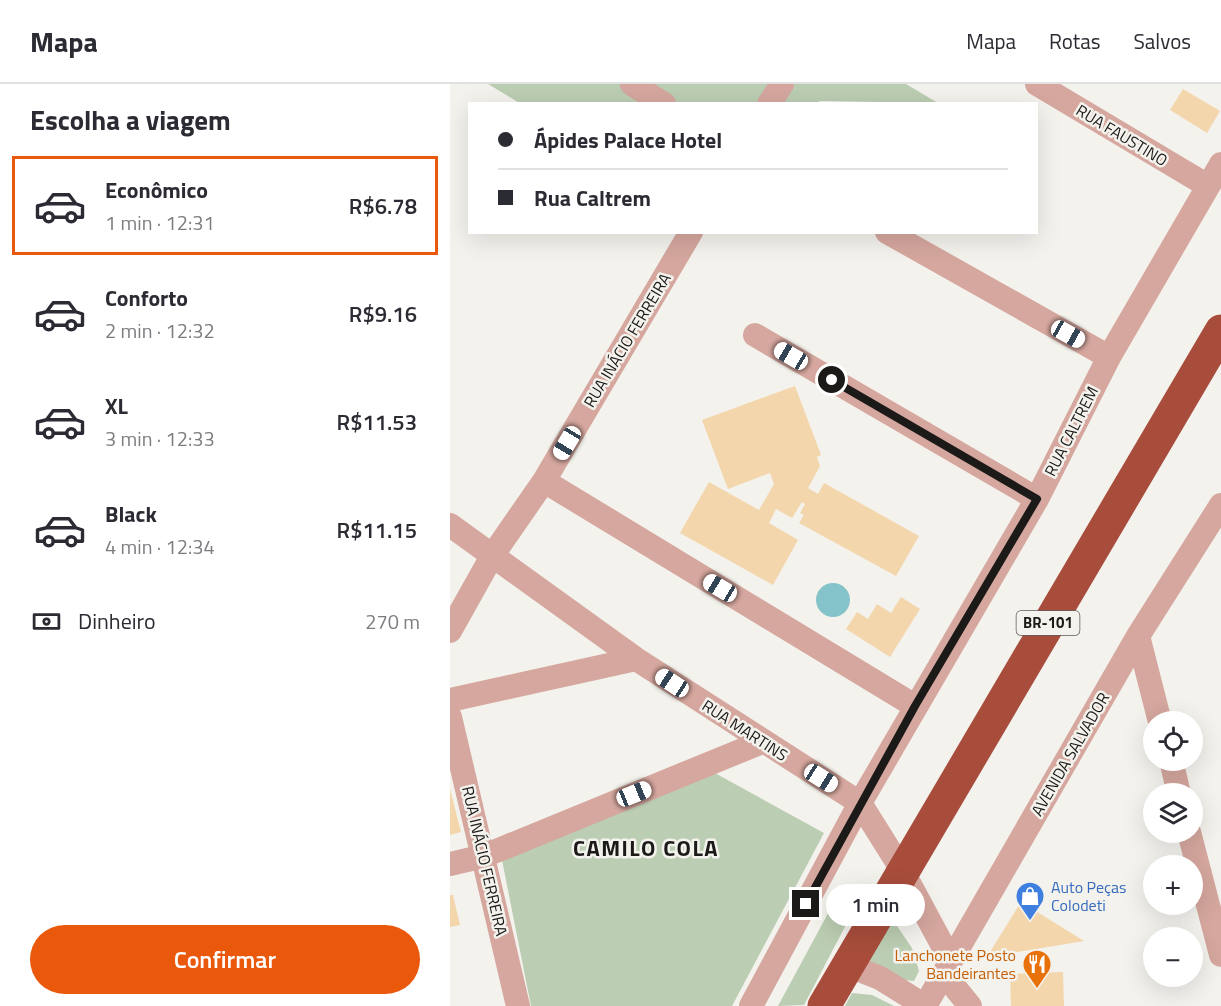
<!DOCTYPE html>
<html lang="pt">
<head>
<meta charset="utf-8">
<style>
  :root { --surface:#fff; --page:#f2f2f3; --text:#2b2b33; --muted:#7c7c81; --line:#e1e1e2; --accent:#ea580c }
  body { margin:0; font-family:"Titillium Web",sans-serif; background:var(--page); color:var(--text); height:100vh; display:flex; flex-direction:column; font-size:22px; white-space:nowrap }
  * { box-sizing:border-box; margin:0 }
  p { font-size:20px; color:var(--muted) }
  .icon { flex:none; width:33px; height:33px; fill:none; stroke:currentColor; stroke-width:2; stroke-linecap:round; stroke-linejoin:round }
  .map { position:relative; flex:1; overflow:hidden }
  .details { display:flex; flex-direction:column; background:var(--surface); width:450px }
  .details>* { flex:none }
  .banner { position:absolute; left:18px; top:18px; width:570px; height:132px; border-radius:0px; box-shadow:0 6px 24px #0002; display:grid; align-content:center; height:132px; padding:0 30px; background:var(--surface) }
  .fabs { position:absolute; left:693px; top:627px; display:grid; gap:12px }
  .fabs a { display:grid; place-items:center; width:60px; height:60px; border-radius:50%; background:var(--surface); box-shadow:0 6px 24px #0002; font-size:30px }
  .end { position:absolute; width:27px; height:27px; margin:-14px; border:8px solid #1b1a18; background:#fff; box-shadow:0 0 0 3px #fff }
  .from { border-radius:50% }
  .bubble { position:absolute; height:42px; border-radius:21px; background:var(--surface); box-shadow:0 6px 24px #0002; font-size:20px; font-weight:600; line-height:42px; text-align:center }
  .car { position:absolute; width:18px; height:36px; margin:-18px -9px; border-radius:8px; box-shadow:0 0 4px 2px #0007; background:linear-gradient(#fff 24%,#345 0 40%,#fff 0 76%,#345 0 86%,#fff 0) }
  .banner b { display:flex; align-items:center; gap:21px; height:57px; font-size:22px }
  .banner b+b { border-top:2px solid var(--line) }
  .banner i { width:15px; height:15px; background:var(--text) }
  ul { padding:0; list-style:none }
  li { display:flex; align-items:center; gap:18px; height:99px; margin:0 12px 9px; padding:0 18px; border:3px solid transparent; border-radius:0px }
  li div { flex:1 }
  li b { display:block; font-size:22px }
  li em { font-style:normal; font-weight:600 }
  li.active { border-color:var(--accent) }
  li>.icon { width:54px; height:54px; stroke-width:1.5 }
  h2 { padding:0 30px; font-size:27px; line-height:72px }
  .pay { display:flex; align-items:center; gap:15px; height:66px; padding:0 30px; font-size:22px }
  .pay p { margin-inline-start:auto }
  .action { display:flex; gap:12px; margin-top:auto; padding:12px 30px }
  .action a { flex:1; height:69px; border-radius:36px; background:var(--accent); color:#fff; font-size:24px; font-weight:600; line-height:69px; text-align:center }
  header { display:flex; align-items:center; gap:36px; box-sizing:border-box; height:84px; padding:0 30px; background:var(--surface); border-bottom:2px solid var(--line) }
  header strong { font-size:28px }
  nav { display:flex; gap:33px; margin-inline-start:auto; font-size:21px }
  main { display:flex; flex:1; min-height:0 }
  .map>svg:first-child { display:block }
</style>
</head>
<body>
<header>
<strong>Mapa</strong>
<nav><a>Mapa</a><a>Rotas</a><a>Salvos</a></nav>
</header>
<main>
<section class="details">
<h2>Escolha a viagem</h2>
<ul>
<li class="active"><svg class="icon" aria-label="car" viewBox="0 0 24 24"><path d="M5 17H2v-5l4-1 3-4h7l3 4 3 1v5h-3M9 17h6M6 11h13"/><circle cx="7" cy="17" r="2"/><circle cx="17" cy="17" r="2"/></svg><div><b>Econômico</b><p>1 min · 12:31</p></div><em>R$6.78</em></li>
<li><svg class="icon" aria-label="car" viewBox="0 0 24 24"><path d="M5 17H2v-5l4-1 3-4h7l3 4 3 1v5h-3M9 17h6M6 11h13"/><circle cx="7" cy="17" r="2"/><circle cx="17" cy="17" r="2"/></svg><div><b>Conforto</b><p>2 min · 12:32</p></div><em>R$9.16</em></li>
<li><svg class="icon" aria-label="car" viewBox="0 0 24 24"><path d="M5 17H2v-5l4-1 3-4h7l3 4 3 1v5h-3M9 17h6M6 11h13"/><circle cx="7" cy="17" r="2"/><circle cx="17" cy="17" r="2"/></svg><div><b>XL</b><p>3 min · 12:33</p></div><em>R$11.53</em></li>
<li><svg class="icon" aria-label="car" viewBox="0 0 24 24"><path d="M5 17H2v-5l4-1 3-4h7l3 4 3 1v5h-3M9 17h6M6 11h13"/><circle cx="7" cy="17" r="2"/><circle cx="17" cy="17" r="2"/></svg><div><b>Black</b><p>4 min · 12:34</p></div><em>R$11.15</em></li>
</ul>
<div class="pay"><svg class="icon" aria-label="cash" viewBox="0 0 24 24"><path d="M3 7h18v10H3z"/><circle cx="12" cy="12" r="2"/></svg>Dinheiro<p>270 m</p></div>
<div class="action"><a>Confirmar</a></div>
</section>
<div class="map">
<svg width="771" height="922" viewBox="0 0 771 922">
  <rect width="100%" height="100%" fill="#f4f2ed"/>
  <path fill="#bbcdb2" d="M38,0H456L488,19L370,17L366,20H71Z
    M263,688L374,749L282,922H81L51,771Z
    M389,809L411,812L354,921L328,922Z
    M443,836L462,864L469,887L464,897L454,896L420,879L419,871Z
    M402,909L422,911L444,922H395Z"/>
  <path fill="#85c3ca" d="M366 516a17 17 0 1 1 34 0a17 17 0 1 1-34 0Z"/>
  <path fill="#f3d6ac" d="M733,5L770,27L757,49L720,26Z
    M345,302L371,371L367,373L370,382L358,404L368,410L374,399L469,452L446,492L349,439L354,431L350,429L355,420L352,418L342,434L326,425L319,439L348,456L323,501L230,449L259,398L309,426L324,400L320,389L278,405L252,336Z
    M451,513L470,525L440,573L396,545L407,528L418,535L427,520L441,529Z
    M0,705L11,748L0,751Z
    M0,811H3L10,841L0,843Z
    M571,818L634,857L549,871L540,868Z
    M613,888L614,922H561L560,890Z"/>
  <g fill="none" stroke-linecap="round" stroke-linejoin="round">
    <path stroke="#d5a79e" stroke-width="24" d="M182,0L214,20
      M587,0L758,102
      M319,20L332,0
      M437,148L659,273
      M305,251L587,415
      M94,397L465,622
      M0,441L186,575L410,719L452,786L501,877
      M0,547L42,472L94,397L241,148
      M688,552L710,638
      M0,616L186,575
      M0,633L68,922
      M721,676L729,710
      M739,748L771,871
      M0,780L34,772L312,658
      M397,881L430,894L475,922
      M494,890L520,922
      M301,922L410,719L587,415L659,273L771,80
      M475,922L688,552L771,421"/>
    <path stroke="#a84d3c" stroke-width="33" d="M374,922L771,247"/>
  </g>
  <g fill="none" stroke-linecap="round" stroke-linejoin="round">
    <path stroke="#1b1a18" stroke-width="8" d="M356,820L465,622L587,415L382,296"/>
  </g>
  <defs>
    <g id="shop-pin" transform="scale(1.5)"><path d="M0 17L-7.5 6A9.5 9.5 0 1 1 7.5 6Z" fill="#3f7fe0" stroke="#f4f2ed"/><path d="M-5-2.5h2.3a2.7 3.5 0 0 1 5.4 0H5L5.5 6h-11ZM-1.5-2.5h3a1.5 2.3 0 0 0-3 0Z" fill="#fff"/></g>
    <g id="restaurant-pin" transform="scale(1.5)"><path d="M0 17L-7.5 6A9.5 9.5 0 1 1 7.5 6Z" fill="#e8710a" stroke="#f4f2ed"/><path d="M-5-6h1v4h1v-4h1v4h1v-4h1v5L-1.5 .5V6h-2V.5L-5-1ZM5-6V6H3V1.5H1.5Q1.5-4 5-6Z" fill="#fff"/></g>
  </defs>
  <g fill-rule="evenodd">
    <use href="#shop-pin" x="580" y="812"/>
    <use href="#restaurant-pin" x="587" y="880"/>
  </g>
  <g text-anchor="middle" stroke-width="5" stroke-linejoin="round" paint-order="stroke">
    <rect fill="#f4f2ed" stroke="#5c5b58" stroke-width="1.5" x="566.5" y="527" width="63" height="24" rx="4.5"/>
    <g font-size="15" font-weight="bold" fill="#1b1a18">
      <text x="598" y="544">BR-101</text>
    </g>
    <g font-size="16" fill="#1b1a18" stroke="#f4f2ed">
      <text transform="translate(672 51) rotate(31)" y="6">RUA FAUSTINO</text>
      <text transform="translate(177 256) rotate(-59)" y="6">RUA INÁCIO FERREIRA</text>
      <text transform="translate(621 347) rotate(-63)" y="6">RUA CALTREM</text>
      <text transform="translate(295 646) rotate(33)" y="6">RUA MARTINS</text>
      <text transform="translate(620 670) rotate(-60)" y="6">AVENIDA SALVADOR</text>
      <text transform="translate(35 777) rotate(77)" y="6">RUA INÁCIO FERREIRA</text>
    </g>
    <g font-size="16" fill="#366cbe" stroke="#f4f2ed" text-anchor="start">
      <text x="601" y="809">Auto Peças<tspan x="601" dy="18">Colodeti</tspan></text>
    </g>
    <g font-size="16" fill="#c56008" stroke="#f4f2ed" text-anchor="end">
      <text x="566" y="877">Lanchonete Posto<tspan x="566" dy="18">Bandeirantes</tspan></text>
    </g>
    <g font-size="22" font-weight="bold" letter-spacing="1.5" fill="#1b1a18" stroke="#f4f2ed">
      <text x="196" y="772">CAMILO COLA</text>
    </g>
  </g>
</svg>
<div class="fabs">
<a><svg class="icon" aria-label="locate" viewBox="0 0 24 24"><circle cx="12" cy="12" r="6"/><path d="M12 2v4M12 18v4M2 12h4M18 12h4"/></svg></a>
<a><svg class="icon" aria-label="layers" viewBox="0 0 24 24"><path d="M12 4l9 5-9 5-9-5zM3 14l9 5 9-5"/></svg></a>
<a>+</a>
<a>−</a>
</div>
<i class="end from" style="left:382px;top:296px"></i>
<i class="end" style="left:356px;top:820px"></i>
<div class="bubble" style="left:376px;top:800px;width:99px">1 min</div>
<i class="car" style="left:618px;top:250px;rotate:119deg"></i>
<i class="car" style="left:341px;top:272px;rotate:300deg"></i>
<i class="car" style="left:117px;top:359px;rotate:211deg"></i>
<i class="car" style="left:270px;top:504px;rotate:301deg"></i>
<i class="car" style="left:222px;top:599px;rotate:303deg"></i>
<i class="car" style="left:371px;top:694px;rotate:122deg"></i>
<i class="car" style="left:184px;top:710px;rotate:68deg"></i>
<div class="banner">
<b><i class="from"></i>Ápides Palace Hotel</b>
<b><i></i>Rua Caltrem</b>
</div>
</div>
</main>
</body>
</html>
